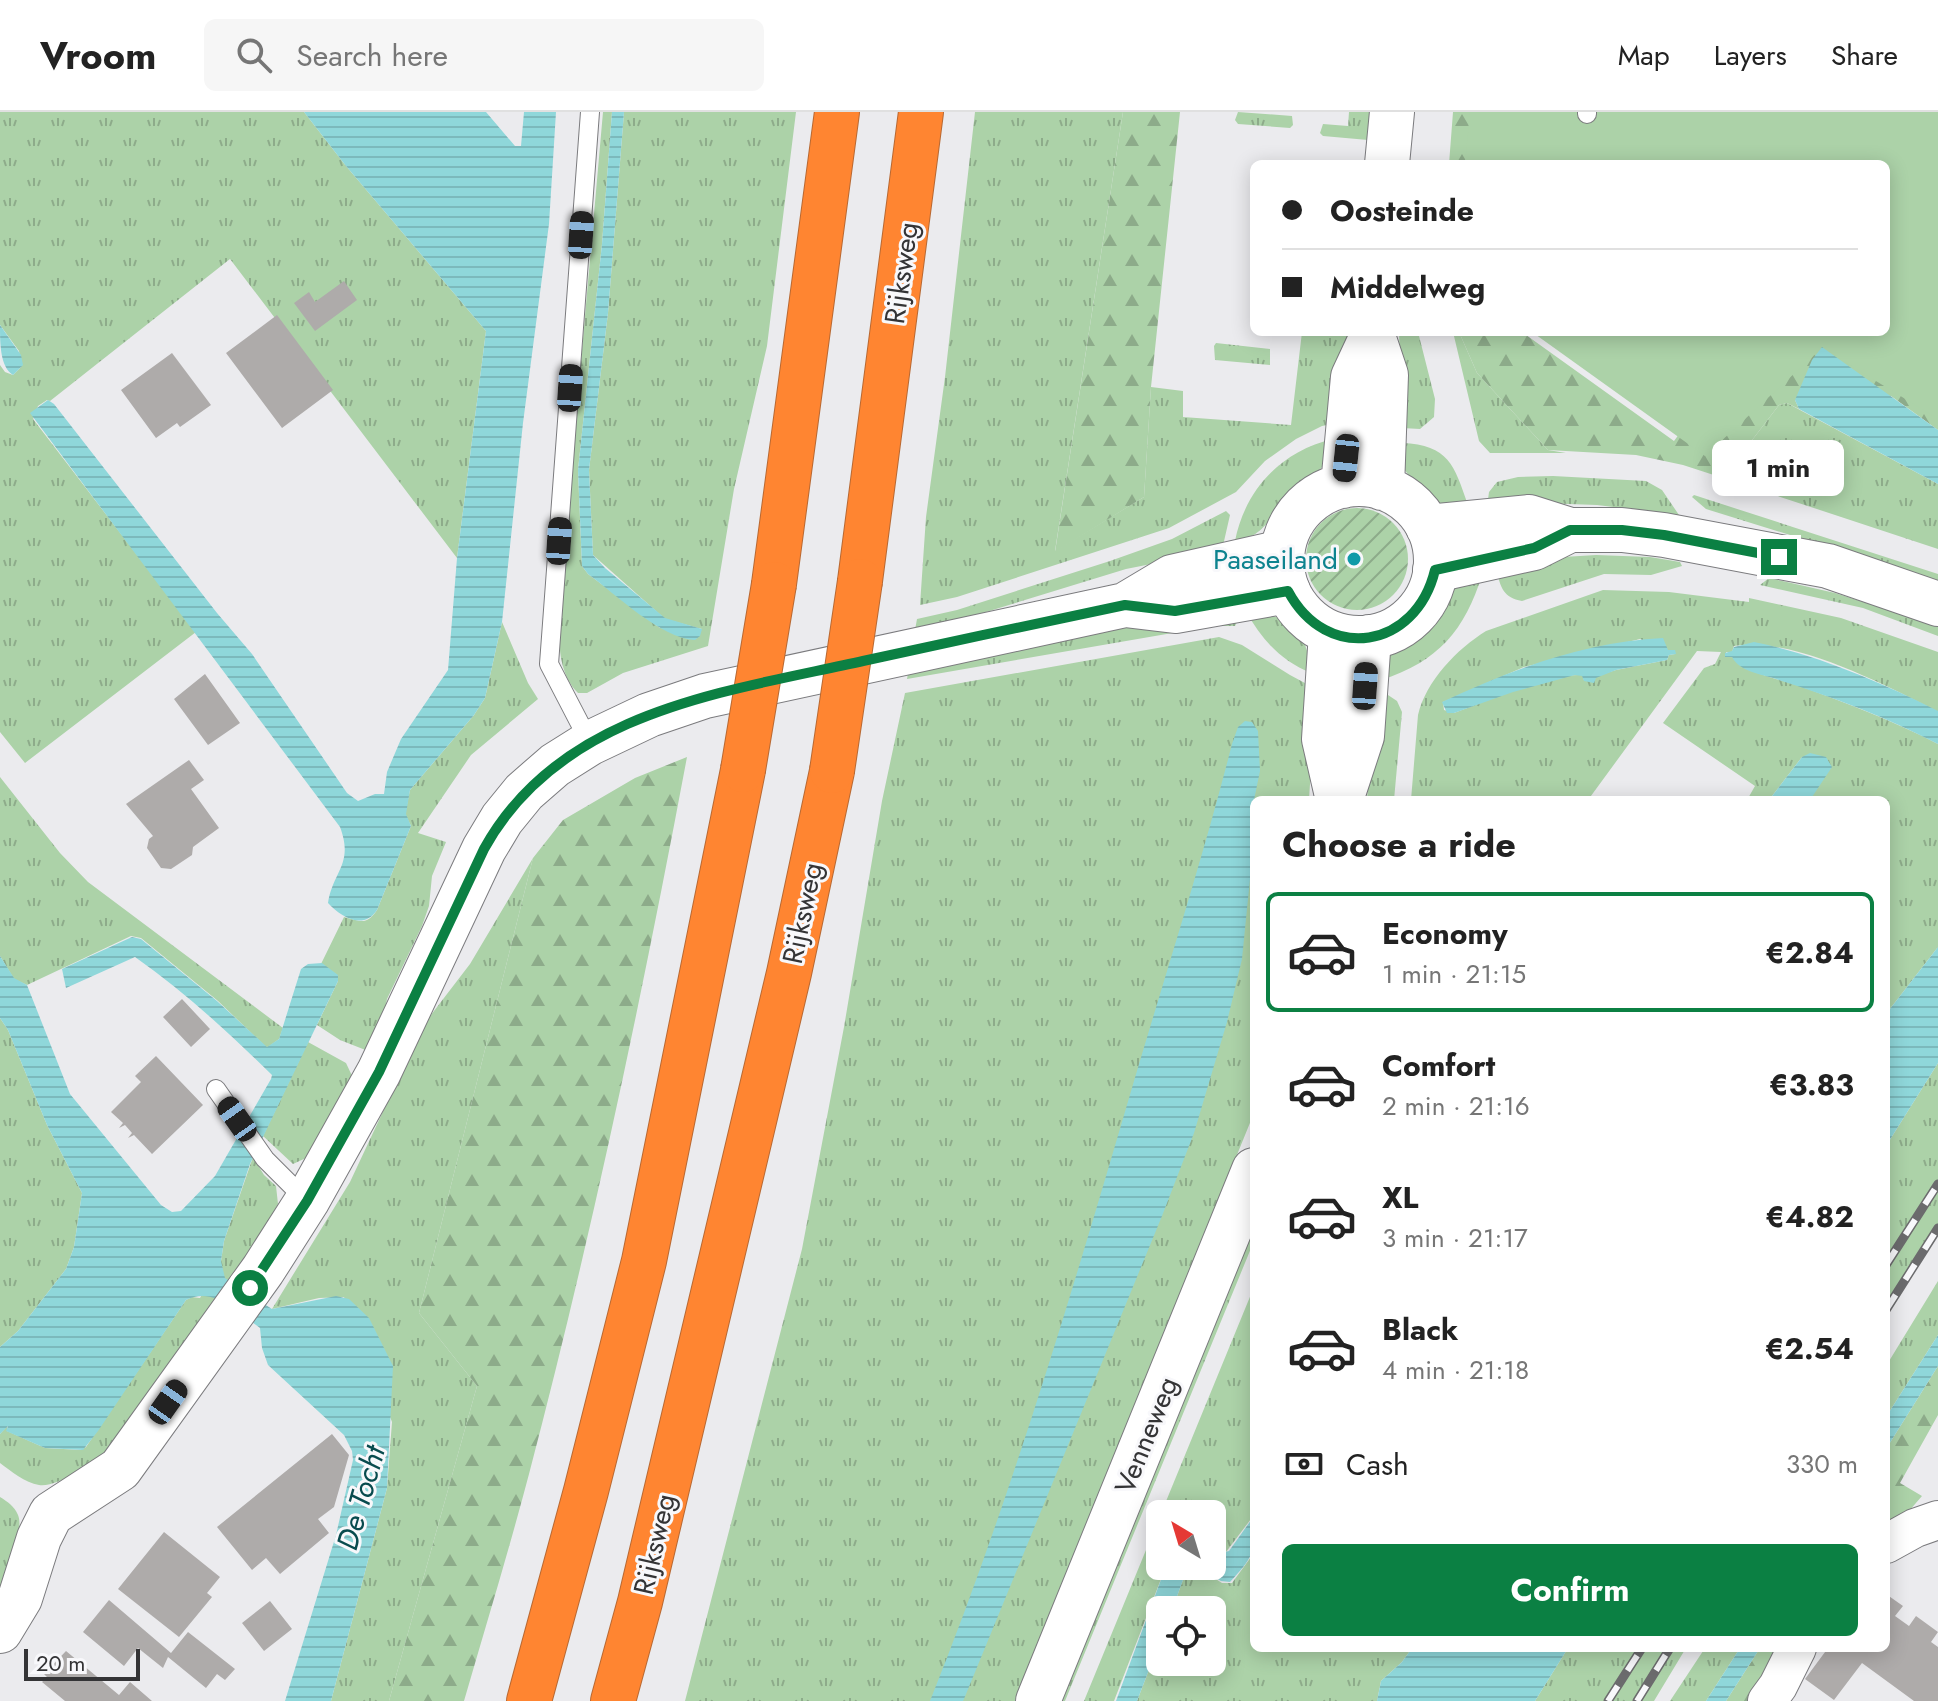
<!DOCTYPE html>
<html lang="en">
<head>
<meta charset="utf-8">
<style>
  :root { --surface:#fff; --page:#f6f6f6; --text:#222; --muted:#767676; --line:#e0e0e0; --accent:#0b8043 }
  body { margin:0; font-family:Jost,sans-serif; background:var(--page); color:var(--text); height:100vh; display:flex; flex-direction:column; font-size:30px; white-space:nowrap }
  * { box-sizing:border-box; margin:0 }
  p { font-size:26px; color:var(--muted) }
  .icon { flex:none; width:44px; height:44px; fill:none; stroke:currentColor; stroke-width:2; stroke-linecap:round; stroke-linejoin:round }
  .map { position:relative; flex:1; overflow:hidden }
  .drawer { position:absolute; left:1250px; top:684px; width:640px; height:856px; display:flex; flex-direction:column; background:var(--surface); border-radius:12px; box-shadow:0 4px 20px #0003 }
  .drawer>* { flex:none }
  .banner { position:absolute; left:1250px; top:48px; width:640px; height:176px; border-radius:12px; box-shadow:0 4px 20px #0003; display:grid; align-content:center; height:176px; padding:0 32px; background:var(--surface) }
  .needle { width:52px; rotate:322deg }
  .tools { position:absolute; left:1146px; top:1388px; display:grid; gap:16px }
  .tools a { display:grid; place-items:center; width:80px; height:80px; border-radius:12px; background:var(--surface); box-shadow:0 4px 20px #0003; font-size:40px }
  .scale { position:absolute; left:24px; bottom:20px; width:116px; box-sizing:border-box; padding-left:8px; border:4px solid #343436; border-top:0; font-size:22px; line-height:28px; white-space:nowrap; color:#343436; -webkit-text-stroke:6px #f8f8fb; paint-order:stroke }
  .end { position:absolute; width:36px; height:36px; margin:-18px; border:10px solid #0b8043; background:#fff; box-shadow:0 0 0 4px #fff }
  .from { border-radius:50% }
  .bubble { position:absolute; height:56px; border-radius:12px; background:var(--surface); box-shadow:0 4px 20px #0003; font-size:26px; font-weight:700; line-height:56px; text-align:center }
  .car { position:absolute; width:24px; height:48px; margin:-24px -12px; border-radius:10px; box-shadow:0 0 6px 2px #0007; background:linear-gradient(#222 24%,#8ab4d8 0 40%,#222 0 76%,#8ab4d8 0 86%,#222 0) }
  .banner b { display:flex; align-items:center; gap:28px; height:76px; font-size:30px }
  .banner b+b { border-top:2px solid var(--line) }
  .banner i { width:20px; height:20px; background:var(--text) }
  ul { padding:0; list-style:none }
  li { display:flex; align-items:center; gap:24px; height:120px; margin:0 16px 12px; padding:0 16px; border:4px solid transparent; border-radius:12px }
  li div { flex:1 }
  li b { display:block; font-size:30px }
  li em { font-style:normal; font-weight:700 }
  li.active { border-color:var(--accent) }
  li>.icon { width:72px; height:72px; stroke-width:1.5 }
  h2 { padding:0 32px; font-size:36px; line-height:96px }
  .pay { display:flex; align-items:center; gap:20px; height:88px; padding:0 32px; font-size:30px }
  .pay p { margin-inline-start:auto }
  .button { display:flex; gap:16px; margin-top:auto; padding:16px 32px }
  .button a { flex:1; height:92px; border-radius:12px; background:var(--accent); color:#fff; font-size:32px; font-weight:700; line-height:92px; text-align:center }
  header { display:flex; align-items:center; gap:48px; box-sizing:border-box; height:112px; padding:0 40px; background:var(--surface); border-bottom:2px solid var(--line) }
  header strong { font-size:38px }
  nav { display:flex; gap:44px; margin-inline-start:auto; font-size:28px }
  .search { width:560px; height:72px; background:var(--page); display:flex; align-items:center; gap:20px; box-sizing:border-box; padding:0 28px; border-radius:12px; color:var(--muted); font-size:30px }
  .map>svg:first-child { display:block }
</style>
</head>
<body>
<header>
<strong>Vroom</strong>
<div class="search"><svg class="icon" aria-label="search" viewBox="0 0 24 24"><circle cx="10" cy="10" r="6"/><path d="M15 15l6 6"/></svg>Search here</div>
<nav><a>Map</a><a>Layers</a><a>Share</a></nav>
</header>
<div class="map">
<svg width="1938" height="1589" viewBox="0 0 1938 1589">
  <defs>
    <pattern id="grass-tufts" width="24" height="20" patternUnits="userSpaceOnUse" patternTransform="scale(2)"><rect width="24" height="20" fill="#acd2a8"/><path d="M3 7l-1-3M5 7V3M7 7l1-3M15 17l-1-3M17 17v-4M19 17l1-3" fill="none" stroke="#8dab8a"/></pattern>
    <pattern id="forest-firs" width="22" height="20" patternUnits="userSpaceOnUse" patternTransform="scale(2)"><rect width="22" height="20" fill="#acd2a8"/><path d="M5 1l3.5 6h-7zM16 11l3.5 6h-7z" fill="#8dab8a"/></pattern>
    <pattern id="garden-furrows" width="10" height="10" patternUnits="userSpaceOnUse" patternTransform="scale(2)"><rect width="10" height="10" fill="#acd2a8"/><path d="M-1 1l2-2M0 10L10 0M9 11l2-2" fill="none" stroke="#8dab8a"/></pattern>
    <pattern id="water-rules" width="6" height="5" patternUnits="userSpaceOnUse" patternTransform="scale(2)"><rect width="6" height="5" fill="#8fd7da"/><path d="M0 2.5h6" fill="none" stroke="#7cb9bc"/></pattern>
  </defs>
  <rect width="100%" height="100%" fill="#ebebee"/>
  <path fill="url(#grass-tufts)" fill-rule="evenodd" d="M0,0H304L346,54L486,219L457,446L230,147L50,289L47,288L38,294L33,307L196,520L25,651L0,620V253L5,260L13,263L21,255L19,239L0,213Z
    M603,0H612L602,132L578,358L582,454L588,462L660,516L702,517L665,507L593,443L589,358L608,201L624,0H796L767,234L734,377L708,534L623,561L587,581H578C552,555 560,509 561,476Z
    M975,0H1123L1055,439L1144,385L1151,275L1183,279V305L1291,313L1302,220H1348L1338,311L1322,314L1296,327L1265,349L1236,380L1169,416L957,485L920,493L926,405L945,265Z
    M1238,0L1292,4L1293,13L1290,16L1238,12L1235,8Z
    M1349,0H1371L1368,28L1323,24L1320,21L1323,12L1348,14Z
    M1399,220H1418L1435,287L1434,305L1420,317L1402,316Z
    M1453,220H1459L1477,261L1548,338L1566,341H1490L1479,329Z
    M1216,231L1270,237V253L1215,248L1214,234Z
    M1787,291L1938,372V437L1723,366L1779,293Z
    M1333,327C1330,334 1329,344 1325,351C1317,364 1301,371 1291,381C1271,400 1267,425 1235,429C1245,378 1281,339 1333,327Z
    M1402,331C1449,333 1454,353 1468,393L1448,395L1422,381L1404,357Z
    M1553,364L1646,369L1662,378L1679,403L1597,393L1540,391L1487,395L1489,380L1497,370L1518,365Z
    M1694,383L1938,462V469L1706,397L1692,385Z
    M1226,399L1230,403L1222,438L1126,457L960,508L915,518L917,507L957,498L1110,449L1172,427Z
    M1596,443L1650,445L1680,450L1682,454L1651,463L1604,462L1522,489C1504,486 1500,475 1497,459L1547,446Z
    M1482,463C1465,518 1438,550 1381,568L1388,543L1420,516L1456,473Z
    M1769,466L1835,481L1938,514V524L1863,496L1760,473Z
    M1603,478L1669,480L1749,490V486L1841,506L1938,540V600C1885,573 1792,524 1734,534L1732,540H1726V545H1732C1750,563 1776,566 1800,574C1846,591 1894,609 1938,632V835L1886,902V688H1810L1802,645L1769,688H1747L1755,674L1663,611L1704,556L1715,552L1721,540L1697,539L1588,688H1411L1418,603C1426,569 1457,537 1486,519ZM1640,527L1675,542L1669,543L1667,548L1616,558L1584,568L1582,563C1549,561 1487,589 1454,601L1444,598L1443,590L1524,555Z
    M1229,497L1237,510L1235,514H1213L907,567L909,556Z
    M1246,499C1289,503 1307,517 1311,561C1281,549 1261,527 1246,499Z
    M502,510L528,571L538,587L471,643L418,721L446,730L432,764L429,794L422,814L387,887L383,910L368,939L340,928L317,913L338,869L337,863L321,852L344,805C361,809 366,814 377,798L411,714L405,702L410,678L474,603L485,586Z
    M1219,525L1242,533L1290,563L1316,577L1309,688H1254V1001L1015,1589H685L802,1137L844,915L882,689L905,581Z
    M1385,581L1397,589L1402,600L1394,688H1367L1375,584Z
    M0,665L60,741L88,770L283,916L279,927L267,936L218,889L141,826L131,824L27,873L14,867L0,844Z
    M533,746L419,1201L477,1274L389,1589H331L387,1376L392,1310L344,1185L319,1186L272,1197L350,1070L424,912L470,852Z
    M0,906L8,918L47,1013L82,1081L74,1135L66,1157L18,1219L0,1235Z
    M308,930L346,951L354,968L306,1046L293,1052L263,1024Z
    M1938,951V1118L1886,1204V1034Z
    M253,1045L264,1063L276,1074L278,1092L239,1162L108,1340C93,1351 57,1376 39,1373C25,1371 11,1359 0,1351V1322L7,1314V1319L45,1336L81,1338L86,1335L186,1188L192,1185L200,1186L221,1149L224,1129Z
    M1254,1098V1129L1065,1589H1055Z
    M1938,1169V1223L1886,1305V1254Z
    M1254,1175V1403L1226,1440L1212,1431V1402H1160V1454H1166L1114,1589H1084Z
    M0,1385C8,1390 14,1394 18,1403C25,1419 5,1466 0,1484Z
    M1254,1441V1536H1412L1402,1550L1381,1569L1377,1589H1137L1160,1529V1550H1212V1498H1172L1187,1457L1197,1455L1222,1471H1232Z
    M1568,1536H1686L1654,1589H1535Z
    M1705,1536H1740L1706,1589H1670Z"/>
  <path fill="url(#forest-firs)" d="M1123,0H1180L1151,275L1144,385L1055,440Z
    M1453,0H1475L1538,52H1449Z
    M1459,220H1522L1674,329L1754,220H1886L1938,244V318L1891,284L1795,288L1799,297L1787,291L1779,293L1723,366L1683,353L1636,343L1548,338L1477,261Z
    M687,645C642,885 591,1126 529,1362C509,1438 486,1513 464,1589H389L477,1274L419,1201L533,746L563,708L635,666Z
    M1938,1254V1303L1900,1371L1922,1384L1909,1399L1886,1416V1337Z
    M1760,1536H1780L1752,1589H1726Z"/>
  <path fill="url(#garden-furrows)" d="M1306 447a51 51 0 1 1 102 0a51 51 0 1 1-102 0Z"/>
  <path fill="#acd2a8" d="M1470,0H1938V307L1822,236L1705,344L1532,220H1886V52H1465Z"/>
  <path fill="url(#water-rules)" d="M304,0H486L515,34H521L524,0H556L549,112L523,311L502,510L485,586L474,603L410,678L406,702L411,714L377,798C364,818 342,806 328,791C333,759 354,752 340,715L30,301L48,288L54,292L217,501L252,542L347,681L358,689L375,682H384L387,660L401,627L448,558L457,446L486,219L346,54Z
    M612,0H624L608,201L589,358L593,443L605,456L665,506L702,517L700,524L695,528C660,526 617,483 588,462L582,454L578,358L602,132Z
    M0,213L21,243L23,253L13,263C0,255 0,231 0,213Z
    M1822,235L1938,318V372L1799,297L1795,288L1812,248Z
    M1663,526L1668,538H1675L1676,542L1669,543L1667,548L1616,558L1596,566L1594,571L1584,569L1582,564L1575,563L1513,580L1454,601H1447L1442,590C1510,558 1587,529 1663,526Z
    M1754,530C1818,543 1880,570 1938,599V632C1887,605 1830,584 1776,567C1761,562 1740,560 1732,545H1725V541L1732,539L1734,535Z
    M1245,609L1252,610L1258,619L1260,659L1254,688L1251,757L1242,847L1227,910L1194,1021L1162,1104L964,1587L963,1589H930C1011,1387 1073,1177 1134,969C1167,857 1203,746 1232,632L1238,615Z
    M1810,641L1826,645L1832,655L1810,688H1769L1802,645Z
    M132,825L141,827L217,889L267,935L279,927L301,857L308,852L322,851L338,863V869L250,1052L224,1129L221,1149L225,1166L272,1197L336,1184L349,1187L369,1206L393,1254L387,1376L331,1589H285L336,1423L353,1348L352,1339L344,1323L268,1253L262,1236L260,1216C239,1201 214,1174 186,1188L98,1319L83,1338L45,1336L6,1319L8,1314L0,1322V1235L18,1219L66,1157L74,1135L82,1081L47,1013L8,918L0,906V844L14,866L27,873L70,982L161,1093L172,1100L181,1099L215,1064L271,967L272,963C229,921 185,880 135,845L66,876L62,857Z
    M1938,835V951L1886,1034V902Z
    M1938,1223V1254L1886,1337V1305Z
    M1254,1404C1254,1441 1256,1442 1230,1470L1221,1469L1196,1455L1187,1457L1172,1498H1160V1529L1137,1589H1116L1166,1454H1212V1431L1225,1440L1229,1439Z
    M1412,1536H1568L1535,1589H1377L1381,1569L1402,1550Z
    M1740,1536H1760L1726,1589H1706Z"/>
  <path fill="#aeabaa" d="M344,169L357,188L315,219L294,191L309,180L315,190Z
    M277,203L333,278L282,316L226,241Z
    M172,241L211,293L180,315L177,311L156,326L121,278Z
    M205,562L240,611L208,633L174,587Z
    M189,648L204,668L191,677L219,716L193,735L192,743L171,757L161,756L147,736L149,727L153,724L126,692Z
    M182,887L210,917L191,935L163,905Z
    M156,944L203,993L152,1042L134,1023L128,1026L132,1021L125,1013L119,1016L123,1011L111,1000L141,970L135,964Z
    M332,1322L349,1343L334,1395L318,1407L329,1421L280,1462L266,1446L252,1458L217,1415Z
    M164,1420L220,1465L207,1481L212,1485L179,1525L118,1477Z
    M1886,1482L1903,1494L1895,1504L1909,1514L1916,1504L1938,1520L1931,1530L1938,1535V1589H1914L1862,1551L1834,1588L1805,1567L1828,1536H1886Z
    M109,1488L171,1541L188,1520L235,1557L225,1568L217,1562L206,1576L168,1545L163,1556L138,1536L124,1554L83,1520Z
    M270,1489L292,1517L264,1539L242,1511Z
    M66,1539L119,1583L130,1570L152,1589H65L42,1570L47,1565L44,1562Z"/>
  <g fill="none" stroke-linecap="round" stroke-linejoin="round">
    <g stroke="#7b7b7e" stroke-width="20">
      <path id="service" d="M1587,2V0
        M590,631L549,552L590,0
        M216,977L265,1047L307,1089"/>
    </g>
    <g stroke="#7b7b7e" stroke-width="40">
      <path id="minor" d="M1886,1432L1915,1416L1938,1408
        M1767,1589L1778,1574L1797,1536"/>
    </g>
    <g stroke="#7b7b7e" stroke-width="46">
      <path id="tertiary" d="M1428,415L1529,405L1570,418H1622L1664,423L1828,454L1938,492
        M1435,458L1534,436L1570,418
        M1125,493L1172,465L1282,440
        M0,1519L20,1486L39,1426L51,1402L120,1357L263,1158L307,1089L379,960L484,737L502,707L524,680L555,653L590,631L649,603L705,584L1125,493L1175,499L1288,479"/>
    </g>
    <g stroke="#7b7b7e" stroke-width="46">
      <path id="secondary" d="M1387,52L1392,0
        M1373,224L1386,263L1382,376
        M1282 449a77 77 0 1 1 154 0a77 77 0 1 1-154 0Z
        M1343,374L1353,265L1374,220
        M1331,521L1324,627L1338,688
        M1341,688L1362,624L1369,525
        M1038,1589L1254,1058"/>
    </g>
    <g stroke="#b86933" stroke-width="46">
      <path id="motorway" d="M860,469L921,0
        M774,472L837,0
        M529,1589L586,1379L644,1149L743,658
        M613,1589L640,1490L789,861L832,659"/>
    </g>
    <use href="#service" stroke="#fff" stroke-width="18"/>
    <use href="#minor" stroke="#fff" stroke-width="38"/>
    <use href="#tertiary" stroke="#fff" stroke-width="44"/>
    <use href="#secondary" stroke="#fff" stroke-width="44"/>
    <use href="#motorway" stroke="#ff8531" stroke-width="44"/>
    <g stroke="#6b6b6d" stroke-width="9">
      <path id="rail" d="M1886,1153L1938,1072
        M1886,1198L1938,1116
        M1608,1589L1642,1536
        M1637,1589L1670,1536"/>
    </g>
    <use href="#rail" stroke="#f8f8fb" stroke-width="6" stroke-dasharray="18" stroke-linecap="butt"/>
    <g stroke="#b86933" stroke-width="46" stroke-linecap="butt">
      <path id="motorway-bridge" d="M743,658L774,472
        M832,659L860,469"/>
    </g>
    <use href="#motorway-bridge" stroke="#ff8531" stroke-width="44"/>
  </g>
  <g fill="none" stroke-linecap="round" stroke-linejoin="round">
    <path stroke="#0b8043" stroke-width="10" d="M250,1176L307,1089L379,960L484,737C560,599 724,580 863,549C950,530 1038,511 1125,493L1175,499L1288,479C1327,552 1416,537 1435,458L1534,436L1570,418H1622L1664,423L1779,445"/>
  </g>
  <circle fill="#0f9aa8" stroke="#f8f8fb" stroke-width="3" cx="1354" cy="447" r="8"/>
  <g text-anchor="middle" stroke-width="6" stroke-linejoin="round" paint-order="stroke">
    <g font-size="28" fill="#343436" stroke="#f8f8fb">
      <text transform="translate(901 161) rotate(-82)" y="10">Rijksweg</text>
      <text transform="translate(802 801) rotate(-78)" y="10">Rijksweg</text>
      <text transform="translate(1146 1323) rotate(-68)" y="10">Venneweg</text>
      <text transform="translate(654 1432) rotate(-77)" y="10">Rijksweg</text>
    </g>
    <g font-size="28" fill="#0d838f" stroke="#f8f8fb" text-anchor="end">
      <text x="1338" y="457">Paaseiland</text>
    </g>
    <g font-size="30" font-style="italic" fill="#084b4e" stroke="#f8f8fb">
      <text transform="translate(361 1386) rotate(-74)" y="10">De Tocht</text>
    </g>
  </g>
</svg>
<div class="tools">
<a><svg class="needle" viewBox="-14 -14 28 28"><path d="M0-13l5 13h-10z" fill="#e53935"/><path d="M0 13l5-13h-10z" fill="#767676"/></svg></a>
<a><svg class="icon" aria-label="locate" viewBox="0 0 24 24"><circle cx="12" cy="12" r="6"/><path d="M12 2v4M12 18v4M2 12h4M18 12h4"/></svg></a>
</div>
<div class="scale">20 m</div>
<i class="end from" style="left:250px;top:1176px"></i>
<i class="end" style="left:1779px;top:445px"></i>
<div class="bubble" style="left:1712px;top:328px;width:132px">1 min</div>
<i class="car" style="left:581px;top:123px;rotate:4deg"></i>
<i class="car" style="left:570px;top:276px;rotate:4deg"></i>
<i class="car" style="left:1346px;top:346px;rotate:186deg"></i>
<i class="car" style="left:559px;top:429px;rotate:4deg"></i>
<i class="car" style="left:1365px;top:574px;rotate:4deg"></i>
<i class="car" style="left:237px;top:1007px;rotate:325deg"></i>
<i class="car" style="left:168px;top:1290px;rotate:35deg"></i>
<div class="banner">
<b><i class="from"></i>Oosteinde</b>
<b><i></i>Middelweg</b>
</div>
<section class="drawer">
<h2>Choose a ride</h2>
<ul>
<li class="active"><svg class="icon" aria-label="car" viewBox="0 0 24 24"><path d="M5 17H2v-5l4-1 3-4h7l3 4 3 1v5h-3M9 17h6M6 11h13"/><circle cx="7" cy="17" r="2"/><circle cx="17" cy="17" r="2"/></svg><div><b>Economy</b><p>1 min · 21:15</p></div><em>€2.84</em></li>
<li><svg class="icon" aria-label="car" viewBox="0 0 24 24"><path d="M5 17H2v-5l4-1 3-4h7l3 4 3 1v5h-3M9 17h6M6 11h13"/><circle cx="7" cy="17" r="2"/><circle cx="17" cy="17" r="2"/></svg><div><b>Comfort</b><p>2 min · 21:16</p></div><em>€3.83</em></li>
<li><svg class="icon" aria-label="car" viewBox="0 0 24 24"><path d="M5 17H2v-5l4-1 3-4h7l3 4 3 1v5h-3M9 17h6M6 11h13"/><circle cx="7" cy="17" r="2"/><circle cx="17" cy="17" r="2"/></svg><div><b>XL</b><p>3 min · 21:17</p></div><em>€4.82</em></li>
<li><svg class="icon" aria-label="car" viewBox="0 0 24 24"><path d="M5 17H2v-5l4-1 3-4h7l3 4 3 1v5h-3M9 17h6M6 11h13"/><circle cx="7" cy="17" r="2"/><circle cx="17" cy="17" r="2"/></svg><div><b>Black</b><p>4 min · 21:18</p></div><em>€2.54</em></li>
</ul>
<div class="pay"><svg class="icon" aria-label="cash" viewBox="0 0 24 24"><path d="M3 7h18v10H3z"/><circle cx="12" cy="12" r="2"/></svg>Cash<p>330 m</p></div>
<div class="button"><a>Confirm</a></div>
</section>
</div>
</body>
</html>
